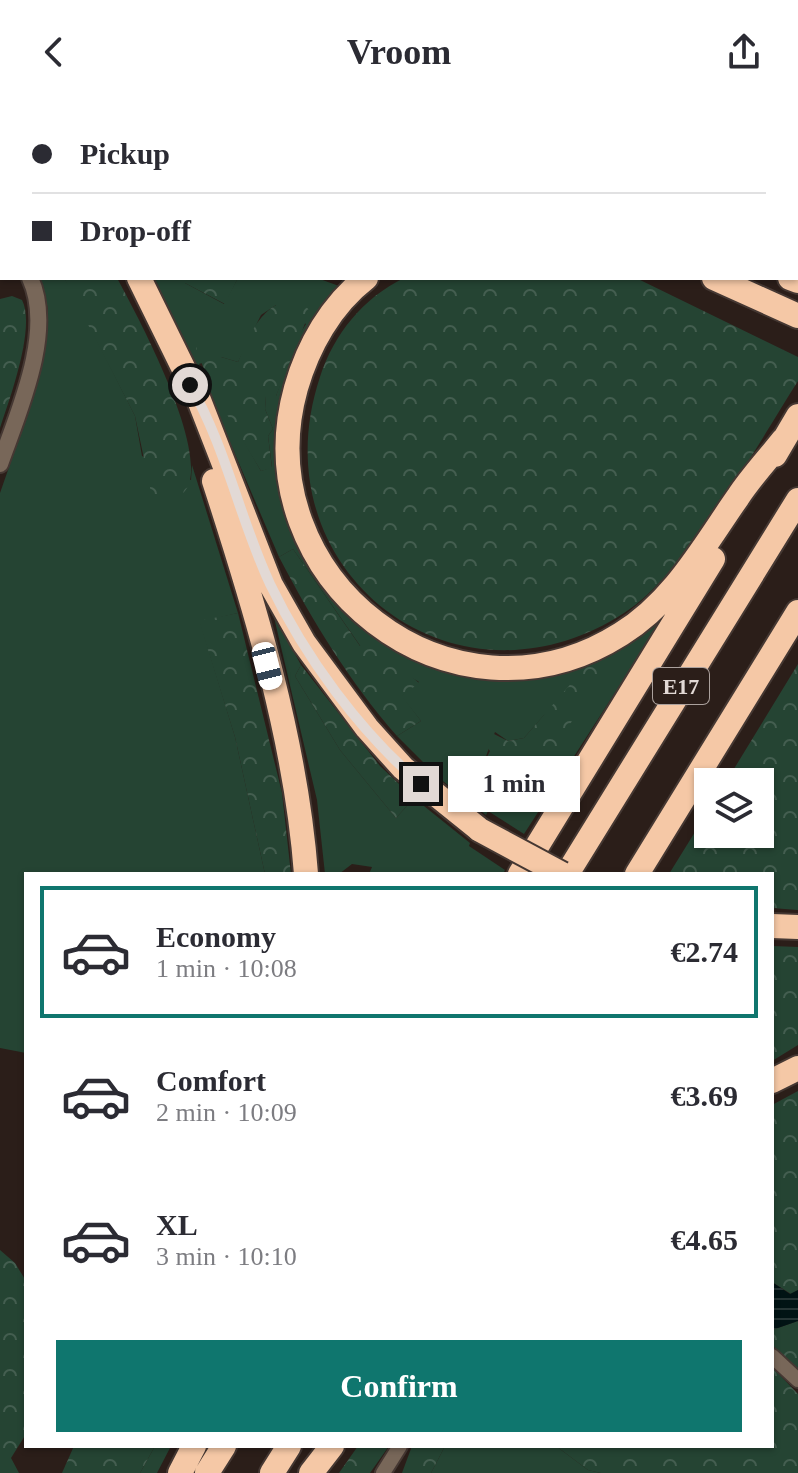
<!DOCTYPE html>
<html lang="en">
<head>
<meta charset="utf-8">
<style>
  :root { --surface:#fff; --page:#f2f2f3; --text:#2b2b33; --muted:#7c7c81; --line:#e1e1e2; --accent:#0f766e }
  body { margin:0; font-family:Georgia,serif; background:var(--page); color:var(--text); height:100vh; display:flex; flex-direction:column; font-size:30px; white-space:nowrap }
  * { box-sizing:border-box; margin:0 }
  p { font-size:26px; color:var(--muted) }
  .icon { flex:none; width:44px; height:44px; fill:none; stroke:currentColor; stroke-width:2; stroke-linecap:round; stroke-linejoin:round }
  .map { position:relative; flex:1; overflow:hidden }
  .drawer { position:absolute; left:24px; top:768px; width:750px; height:576px; display:flex; flex-direction:column; background:var(--surface); border-radius:0px; box-shadow:0 2px 6px #0004 }
  .drawer>* { flex:none }
  .guide { position:absolute; left:0px; top:0px; width:798px; height:176px; box-shadow:0 2px 6px #0004; display:grid; align-content:center; height:176px; padding:0 32px; background:var(--surface) }
  .tools { position:absolute; left:694px; top:664px; display:grid; gap:16px }
  .tools a { display:grid; place-items:center; width:80px; height:80px; border-radius:0px; background:var(--surface); box-shadow:0 2px 6px #0004; font-size:40px }
  .end { position:absolute; width:36px; height:36px; margin:-18px; border:10px solid #e2d9d5; background:#111; box-shadow:0 0 0 4px #111 }
  .from { border-radius:50% }
  .bubble { position:absolute; height:56px; border-radius:0px; background:var(--surface); box-shadow:0 2px 6px #0004; font-size:26px; font-weight:700; line-height:56px; text-align:center }
  .car { position:absolute; width:24px; height:48px; margin:-24px -12px; border-radius:10px; box-shadow:0 0 6px 2px #0007; background:linear-gradient(#fff 24%,#345 0 40%,#fff 0 76%,#345 0 86%,#fff 0) }
  .guide b { display:flex; align-items:center; gap:28px; height:76px; font-size:30px }
  .guide b+b { border-top:2px solid var(--line) }
  .guide i { width:20px; height:20px; background:var(--text) }
  ul { padding:14px 0 0; list-style:none }
  li { display:flex; align-items:center; gap:24px; height:132px; margin:0 16px 12px; padding:0 16px; border:4px solid transparent; border-radius:0px }
  li div { flex:1 }
  li b { display:block; font-size:30px }
  li em { font-style:normal; font-weight:700 }
  li.current { border-color:var(--accent) }
  li>.icon { width:72px; height:72px; stroke-width:1.5 }
  .cta { display:flex; gap:16px; margin-top:auto; padding:16px 32px }
  .cta a { flex:1; height:92px; border-radius:0px; background:var(--accent); color:#fff; font-size:32px; font-weight:700; line-height:92px; text-align:center }
  header { display:flex; justify-content:space-between; align-items:center; height:104px; padding:0 32px; background:var(--surface); font-size:36px; font-weight:700 }
  .map>svg:first-child { display:block }
</style>
</head>
<body>
<header><svg class="icon" aria-label="back" viewBox="0 0 24 24"><path d="M15 5l-7 7 7 7"/></svg>Vroom<svg class="icon" aria-label="share" viewBox="0 0 24 24"><path d="M12 15V3M7 8l5-5 5 5M5 13v7h14v-7"/></svg></header>
<div class="map">
<svg width="798" height="1369" viewBox="0 0 798 1369">
  <defs>
    <pattern id="forest-crowns" width="20" height="18" patternUnits="userSpaceOnUse" patternTransform="scale(2)"><rect width="20" height="18" fill="#254433"/><path d="M2 6a3 3 0 1 1 6 0M12 15a3 3 0 1 1 6 0" fill="none" stroke="#445e50"/></pattern>
    <pattern id="water-rules" width="6" height="5" patternUnits="userSpaceOnUse" patternTransform="scale(2)"><rect width="6" height="5" fill="#011314"/><path d="M0 2.5h6" fill="none" stroke="#263535"/></pattern>
  </defs>
  <rect width="100%" height="100%" fill="#2b1e19"/>
  <path fill="#254433" fill-rule="evenodd" d="M40,174H64L71,185L135,312L142,352L191,376L192,361L238,509L200,518L235,633L265,770H26V949L0,944V389L32,297L43,252L48,205Z
    M154,174H185V179L224,200L238,174H317L339,182L344,174H357L284,300L318,469L483,571L667,508L524,730L488,707L486,711L439,674L397,632L421,617L401,592L419,578L361,543L293,445L279,453L197,261ZM276,201L306,220L295,238L276,292L266,291L265,305L273,325L268,332L272,363L261,367L199,260L221,253L238,258L261,211ZM545,610L488,707L462,674L468,658L485,655L495,628L508,637L524,634Z
    M273,509L301,561L295,572L340,646L396,714L414,694L470,739L469,742L505,766L503,770H369L372,763L352,760L339,770H325L317,696Z
    M155,1342H171L157,1369H140Z
    M445,1342H556L588,1366L601,1369H431Z"/>
  <path fill="url(#forest-crowns)" d="M623,0H798V137L796,2Z
    M64,174H117C132,202 248,411 156,394L151,388L135,312Z
    M185,174H238L225,200L185,179Z
    M404,174H636L798,253V277C757,341 687,469 624,509C453,620 256,465 320,273C334,230 363,194 404,174Z
    M12,192L22,196C36,223 10,294 0,324V195Z
    M298,194L310,207L276,292H266L265,305L273,325L268,332L272,364L261,367L211,284L196,244L202,236L209,237L221,253L238,258C250,229 262,198 298,194Z
    M293,445L360,542L370,536L419,579L402,592L421,617L397,632C349,577 313,518 279,453Z
    M238,509L282,689L291,770H265L235,633L199,517Z
    M798,560V806L772,804V770H669L708,707V730H760V678H726Z
    M301,561L380,662L414,694L396,714L340,646L295,572Z
    M587,561L605,563L525,694L488,707L471,694L472,684L462,674L461,666L468,658L486,655L490,647L484,639L485,632L490,628L508,637L524,634Z
    M772,842L798,843V941L772,957Z
    M798,987V1186L791,1190L772,1178V1001Z
    M0,1146L15,1159L26,1177V1330L11,1354L19,1369H0Z
    M798,1217V1265L772,1241V1226Z
    M772,1263L798,1290V1369H601L588,1366L556,1342H772Z
    M74,1342H155L140,1369H62Z
    M358,1342H389L370,1369H339Z
    M412,1342H445L431,1369H402Z"/>
  <path fill="url(#water-rules)" d="M772,1178L790,1190L798,1186V1217L772,1226Z"/>
  <g fill="none" stroke-linecap="round" stroke-linejoin="round">
    <g stroke="#453833" stroke-width="18">
      <path id="minor" d="M772,1252L798,1276
        M383,1369L400,1342"/>
    </g>
    <g stroke="#453833" stroke-width="20">
      <path id="tertiary" d="M0,129L2,132
        M0,360C18,309 55,227 30,174"/>
    </g>
    <g stroke="#453833" stroke-width="28">
      <path id="motorway" d="M20,0L21,2
        M325,0L329,2
        M402,0L406,2
        M603,0L604,2
        M796,153L798,154
        M139,174L199,296L271,481L304,539L367,624L403,664L480,726
        M366,174C331,201 308,242 296,284C243,474 452,637 621,530C674,497 703,443 738,393C751,373 768,355 783,336
        M714,174L798,212
        M790,174L798,177
        M775,351L798,312
        M214,377C255,503 296,637 306,770
        M520,770L713,455
        M567,770L798,396
        M637,770L798,508
        M772,822L798,823
        M772,977L798,964
        M180,1369L194,1342
        M207,1369L224,1342
        M272,1369L289,1342
        M311,1369L332,1342"/>
    </g>
    <use href="#minor" stroke="#786759" stroke-width="14"/>
    <use href="#tertiary" stroke="#786759" stroke-width="16"/>
    <use href="#motorway" stroke="#f5c8a6" stroke-width="24"/>
    <g stroke="#453833" stroke-width="28" stroke-linecap="butt">
      <path id="motorway-bridge" d="M480,726L562,770"/>
    </g>
    <use href="#motorway-bridge" stroke="#f5c8a6" stroke-width="24"/>
  </g>
  <g fill="none" stroke-linecap="round" stroke-linejoin="round">
    <path stroke="#e2d9d5" stroke-width="10" d="M190,281C226,343 240,416 270,480C305,553 360,628 421,680"/>
  </g>
  <g text-anchor="middle" stroke-width="8" stroke-linejoin="round" paint-order="stroke">
    <rect fill="#2b1e19" stroke="#aba19d" stroke-width="2" x="653" y="564" width="56" height="36" rx="6"/>
    <g font-size="22" font-weight="bold" fill="#e2d9d5">
      <text x="681" y="590">E17</text>
    </g>
  </g>
</svg>
<div class="tools">
<a><svg class="icon" aria-label="layers" viewBox="0 0 24 24"><path d="M12 4l9 5-9 5-9-5zM3 14l9 5 9-5"/></svg></a>
</div>
<i class="end from" style="left:190px;top:281px"></i>
<i class="end" style="left:421px;top:680px"></i>
<div class="bubble" style="left:448px;top:652px;width:132px">1 min</div>
<i class="car" style="left:267px;top:562px;rotate:166deg"></i>
<div class="guide">
<b><i class="from"></i>Pickup</b>
<b><i></i>Drop-off</b>
</div>
<section class="drawer">
<ul>
<li class="current"><svg class="icon" aria-label="car" viewBox="0 0 24 24"><path d="M5 17H2v-5l4-1 3-4h7l3 4 3 1v5h-3M9 17h6M6 11h13"/><circle cx="7" cy="17" r="2"/><circle cx="17" cy="17" r="2"/></svg><div><b>Economy</b><p>1 min · 10:08</p></div><em>€2.74</em></li>
<li><svg class="icon" aria-label="car" viewBox="0 0 24 24"><path d="M5 17H2v-5l4-1 3-4h7l3 4 3 1v5h-3M9 17h6M6 11h13"/><circle cx="7" cy="17" r="2"/><circle cx="17" cy="17" r="2"/></svg><div><b>Comfort</b><p>2 min · 10:09</p></div><em>€3.69</em></li>
<li><svg class="icon" aria-label="car" viewBox="0 0 24 24"><path d="M5 17H2v-5l4-1 3-4h7l3 4 3 1v5h-3M9 17h6M6 11h13"/><circle cx="7" cy="17" r="2"/><circle cx="17" cy="17" r="2"/></svg><div><b>XL</b><p>3 min · 10:10</p></div><em>€4.65</em></li>
</ul>
<div class="cta"><a>Confirm</a></div>
</section>
</div>
</body>
</html>
